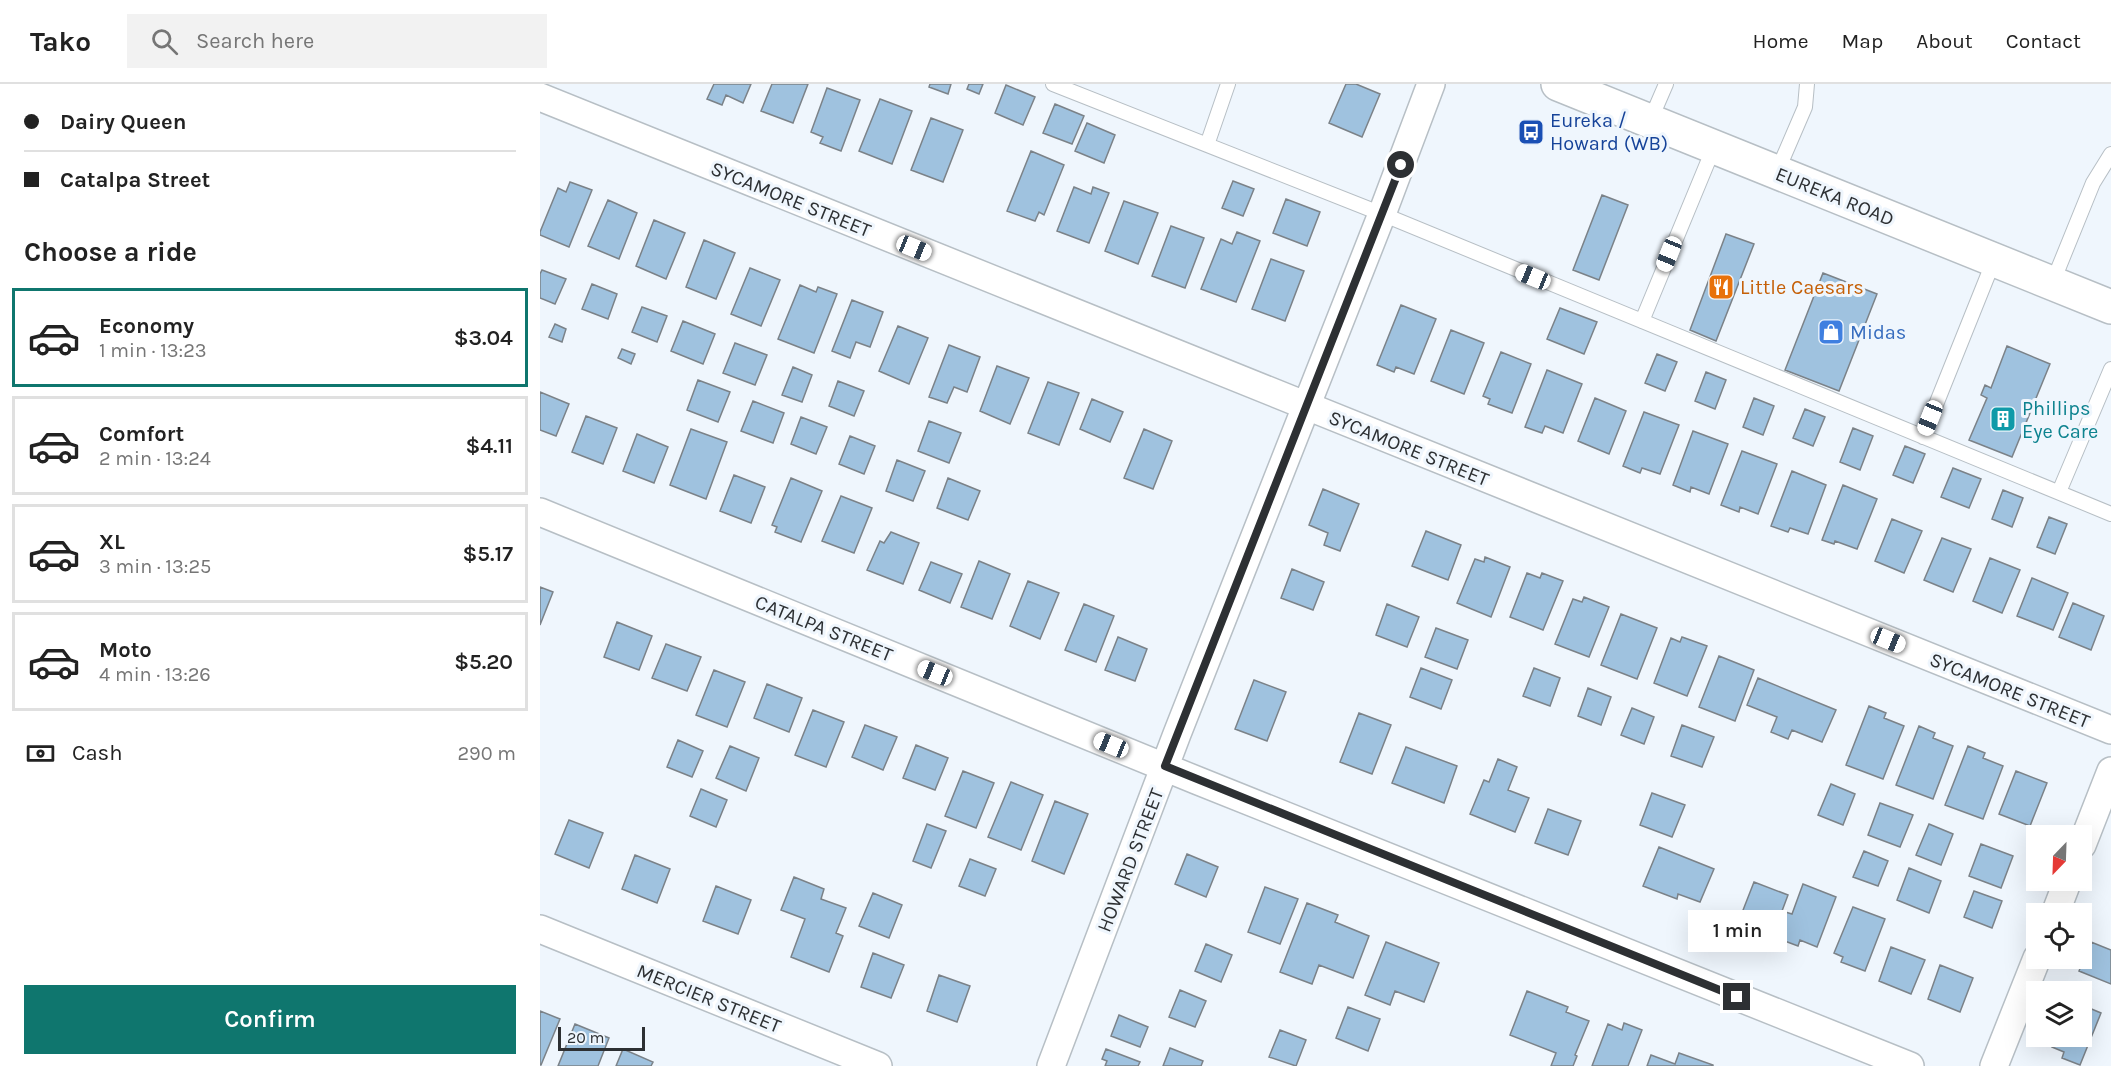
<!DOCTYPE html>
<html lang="en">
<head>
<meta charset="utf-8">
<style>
  :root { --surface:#fff; --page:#f2f2f2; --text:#222; --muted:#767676; --line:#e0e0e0; --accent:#0f766e }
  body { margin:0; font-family:Karla,sans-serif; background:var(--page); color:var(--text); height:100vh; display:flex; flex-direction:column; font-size:22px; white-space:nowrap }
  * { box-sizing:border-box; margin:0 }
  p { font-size:20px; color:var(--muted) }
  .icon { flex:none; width:33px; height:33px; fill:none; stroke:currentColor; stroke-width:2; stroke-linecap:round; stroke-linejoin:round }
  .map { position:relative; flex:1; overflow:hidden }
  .panel { display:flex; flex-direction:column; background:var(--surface); width:540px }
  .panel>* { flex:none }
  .banner { display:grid; align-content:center; height:132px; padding:0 24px; background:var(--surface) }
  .needle { width:39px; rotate:203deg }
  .fabs { position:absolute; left:1486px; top:741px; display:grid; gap:12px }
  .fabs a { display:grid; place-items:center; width:66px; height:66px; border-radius:0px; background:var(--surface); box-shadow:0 6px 24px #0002; font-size:30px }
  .scale { position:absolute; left:18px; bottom:15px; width:87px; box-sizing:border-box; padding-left:6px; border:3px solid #2d3033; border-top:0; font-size:16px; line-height:21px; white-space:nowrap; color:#2d3033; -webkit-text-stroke:4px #eff6fd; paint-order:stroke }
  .end { position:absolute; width:27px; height:27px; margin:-14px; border:8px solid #2d3033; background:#fff; box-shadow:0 0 0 3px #fff }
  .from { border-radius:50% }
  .bubble { position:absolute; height:42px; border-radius:0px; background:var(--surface); box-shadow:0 6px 24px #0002; font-size:20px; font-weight:600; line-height:42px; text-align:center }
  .car { position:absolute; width:18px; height:36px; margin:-18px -9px; border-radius:8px; box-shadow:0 0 4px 2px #0007; background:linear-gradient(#fff 24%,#345 0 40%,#fff 0 76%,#345 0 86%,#fff 0) }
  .banner b { display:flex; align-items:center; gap:21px; height:57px; font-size:22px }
  .banner b+b { border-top:2px solid var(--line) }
  .banner i { width:15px; height:15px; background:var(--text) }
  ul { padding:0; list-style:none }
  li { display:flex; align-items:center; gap:18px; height:99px; margin:0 12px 9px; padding:0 12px; border:3px solid var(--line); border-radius:0px }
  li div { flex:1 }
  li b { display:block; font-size:22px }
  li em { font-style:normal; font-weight:600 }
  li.on { border-color:var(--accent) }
  li>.icon { width:54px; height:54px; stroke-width:1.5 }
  h2 { padding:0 24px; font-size:27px; line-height:72px }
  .pay { display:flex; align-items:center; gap:15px; height:66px; padding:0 24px; font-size:22px }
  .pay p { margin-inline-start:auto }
  .cta { display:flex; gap:12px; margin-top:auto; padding:12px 24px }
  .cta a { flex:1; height:69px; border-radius:0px; background:var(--accent); color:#fff; font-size:24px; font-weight:600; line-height:69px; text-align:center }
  header { display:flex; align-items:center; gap:36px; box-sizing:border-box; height:84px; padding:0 30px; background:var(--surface); border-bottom:2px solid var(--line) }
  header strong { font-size:28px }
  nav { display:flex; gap:33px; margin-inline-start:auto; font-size:21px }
  .search { width:420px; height:54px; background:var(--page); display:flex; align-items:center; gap:15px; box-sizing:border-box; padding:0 21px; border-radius:0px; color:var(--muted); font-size:22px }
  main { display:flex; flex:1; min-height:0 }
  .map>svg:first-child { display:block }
</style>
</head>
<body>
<header>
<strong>Tako</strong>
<div class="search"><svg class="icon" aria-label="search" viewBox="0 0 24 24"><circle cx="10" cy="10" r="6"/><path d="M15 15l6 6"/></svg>Search here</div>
<nav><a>Home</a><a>Map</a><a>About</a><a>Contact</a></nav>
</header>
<main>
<section class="panel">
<div class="banner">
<b><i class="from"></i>Dairy Queen</b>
<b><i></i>Catalpa Street</b>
</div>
<h2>Choose a ride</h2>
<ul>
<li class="on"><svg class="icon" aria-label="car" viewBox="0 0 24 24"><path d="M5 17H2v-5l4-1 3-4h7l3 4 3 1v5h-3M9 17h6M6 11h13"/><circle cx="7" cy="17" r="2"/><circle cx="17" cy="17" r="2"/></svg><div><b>Economy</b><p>1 min · 13:23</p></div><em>$3.04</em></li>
<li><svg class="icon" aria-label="car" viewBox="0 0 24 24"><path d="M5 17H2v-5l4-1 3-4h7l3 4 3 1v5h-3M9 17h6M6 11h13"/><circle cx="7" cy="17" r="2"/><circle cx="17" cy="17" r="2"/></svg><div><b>Comfort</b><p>2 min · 13:24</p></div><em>$4.11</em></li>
<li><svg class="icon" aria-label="car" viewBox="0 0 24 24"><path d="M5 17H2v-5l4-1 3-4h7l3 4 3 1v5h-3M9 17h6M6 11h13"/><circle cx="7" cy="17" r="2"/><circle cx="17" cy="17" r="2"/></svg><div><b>XL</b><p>3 min · 13:25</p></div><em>$5.17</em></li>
<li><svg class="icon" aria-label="car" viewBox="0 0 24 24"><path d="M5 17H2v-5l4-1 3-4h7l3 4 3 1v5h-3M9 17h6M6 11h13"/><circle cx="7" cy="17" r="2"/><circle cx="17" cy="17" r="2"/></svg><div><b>Moto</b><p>4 min · 13:26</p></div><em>$5.20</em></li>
</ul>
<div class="pay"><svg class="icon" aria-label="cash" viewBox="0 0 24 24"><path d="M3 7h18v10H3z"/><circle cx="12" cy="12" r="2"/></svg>Cash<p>290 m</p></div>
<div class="cta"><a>Confirm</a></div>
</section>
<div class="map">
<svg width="1571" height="982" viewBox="0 0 1571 982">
  <rect width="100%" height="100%" fill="#eff6fd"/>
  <path fill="#9fc2df" stroke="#7b8288" stroke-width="1.5" d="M174,0H211L203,19L186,11L182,21L167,15Z
    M232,0H268L253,39L221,27Z
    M390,0H411L408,10L389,3Z
    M429,0H443L439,10L427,5Z
    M806,0H816L840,10L822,53L789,39Z
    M466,1L495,13L483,41L455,29Z
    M287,4L320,16L301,67L280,59L283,53L271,48Z
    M340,15L372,27L352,80L319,67Z
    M515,20L544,32L532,60L503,49Z
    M391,34L423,46L403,98L371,86Z
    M547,39L575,51L564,79L535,67Z
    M491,67L524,81L504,131L499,128L495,137L467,127Z
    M693,97L714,105L703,132L682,124Z
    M30,98L52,106L29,163L0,151V148L18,104L26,108Z
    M534,103L551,110L553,103L569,109L549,159L517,147Z
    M1062,111L1088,121L1059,196L1033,186Z
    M746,115L780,128L767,162L733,149Z
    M68,116L97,129L79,175L48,162Z
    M584,117L618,129L598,180L565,167Z
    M114,136L145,149L126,195L96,182Z
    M631,142L664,154L645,204L612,192Z
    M697,148L720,157L696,218L661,205L681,155L692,160Z
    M1186,150L1214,160L1176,257L1150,246Z
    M164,156L195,169L176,215L146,203Z
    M731,175L764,187L745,237L712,225Z
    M210,184L240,196L221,242L191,230Z
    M2,186L26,195L15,220L0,214V190Z
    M1283,189L1337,210L1299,307L1245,286Z
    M52,200L77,210L68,235L42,225Z
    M260,201L276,208L278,203L297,210L274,269L238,255Z
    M312,216L343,228L330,263L316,258L310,274L292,267Z
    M861,221L896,235L874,290L856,283L854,288L837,281Z
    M102,223L127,232L117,258L92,248Z
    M1020,224L1057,238L1044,270L1007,255Z
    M143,237L175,250L163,280L131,267Z
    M15,240L26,245L22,258L9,253Z
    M358,242L388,254L369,300L339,287Z
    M911,246L944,259L924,310L891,297Z
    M195,259L227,271L215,301L183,289Z
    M409,261L440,273L427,308L414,303L407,319L389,313Z
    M1467,262L1510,280L1472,373L1429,356L1447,314L1441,311L1445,301L1451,304Z
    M82,265L95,270L91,280L78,274Z
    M961,268L991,280L972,329L948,320L950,315L943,312Z
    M1117,270L1137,278L1125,307L1105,299Z
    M457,282L489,294L470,340L440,327Z
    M253,283L272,291L262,318L242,311Z
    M1007,286L1042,300L1023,349L1005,342L1002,349L985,343Z
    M1166,288L1186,296L1175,325L1155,317Z
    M158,296L190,308L178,338L147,326Z
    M298,297L324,307L314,332L289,322Z
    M508,298L539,309L519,361L488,349Z
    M0,308L29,320L16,352L0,346Z
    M1055,314L1086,327L1069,370L1038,357Z
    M1214,314L1234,322L1223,351L1203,343Z
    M552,315L583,328L570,358L540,345Z
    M213,317L244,329L233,359L201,347Z
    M1265,325L1285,333L1273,362L1253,354Z
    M1104,328L1139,341L1120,390L1102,384L1100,389L1083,382Z
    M46,332L77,344L63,380L32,368Z
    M261,333L287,343L276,370L251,360Z
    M389,337L421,349L409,379L378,367Z
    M1313,344L1333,352L1320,386L1300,378Z
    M151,345L187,358L166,415L130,401Z
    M604,345L632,357L613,405L584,394Z
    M1153,347L1188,360L1169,410L1151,403L1150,408L1133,401Z
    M97,350L128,363L114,399L83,387Z
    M310,352L335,362L324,390L299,380Z
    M1365,362L1385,370L1373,399L1353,391Z
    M1202,367L1237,380L1218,430L1200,423L1199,428L1181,421Z
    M357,376L385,387L373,417L346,407Z
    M1413,384L1441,395L1429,424L1401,413Z
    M1252,387L1286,401L1268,450L1250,444L1248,448L1231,442Z
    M194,391L225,403L211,439L180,427Z
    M251,394L282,407L261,458L235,448L237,443L232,441Z
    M408,394L440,407L428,436L397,424Z
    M1303,401L1337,415L1317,465L1295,457L1294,460L1282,456Z
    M783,405L819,420L800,467L784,461L788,449L769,441Z
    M1463,406L1483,414L1472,443L1452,435Z
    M301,412L332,424L314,469L282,457Z
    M1509,433L1527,440L1515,470L1497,463Z
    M1352,435L1382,447L1364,489L1335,477Z
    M886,447L921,461L908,496L872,482Z
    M351,448L379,459L363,500L327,486L340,457L344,459Z
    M1402,454L1431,465L1413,508L1384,496Z
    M945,473L970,483L951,533L917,519L935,475L944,478Z
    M1450,474L1480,486L1462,529L1433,517Z
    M439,477L470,490L452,535L421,523Z
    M391,478L422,490L410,519L379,506Z
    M752,485L784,498L773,526L741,514Z
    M987,489L1000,494L1002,489L1023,497L1003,546L970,533Z
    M1492,494L1528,509L1513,546L1477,532Z
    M488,497L519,509L500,555L470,542Z
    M0,503L13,508L0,541Z
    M1044,513L1069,523L1049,573L1015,560L1033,515L1042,518Z
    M1533,519L1564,532L1551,566L1519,553Z
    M544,520L574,532L556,578L525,566Z
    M847,520L879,533L867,563L836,551Z
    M1081,530L1117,544L1097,595L1061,581Z
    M77,538L112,552L99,586L64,573Z
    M896,544L928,556L917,585L885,573Z
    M578,553L607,565L595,597L565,586Z
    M1142,553L1167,562L1147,612L1114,599L1131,554L1140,558Z
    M126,560L161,573L147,607L112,594Z
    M1179,572L1214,586L1195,637L1159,623Z
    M881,584L912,596L901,625L870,613Z
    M994,584L1020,594L1010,622L983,612Z
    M174,586L205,598L187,643L156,631Z
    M1218,594L1296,626L1282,658L1252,646L1248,655L1231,648L1237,633L1207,621Z
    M714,596L746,608L727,657L695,645Z
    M227,600L262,614L249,648L214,634Z
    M1048,604L1071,613L1061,641L1038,632Z
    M1329,622L1346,629L1344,634L1364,642L1343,695L1306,681Z
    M1092,624L1114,633L1104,660L1081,651Z
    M273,626L304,638L286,683L255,671Z
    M819,629L851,641L832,690L800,678Z
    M325,641L357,653L343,686L312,673Z
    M1142,641L1174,653L1162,683L1131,672Z
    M1379,642L1395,649L1393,654L1413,662L1393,715L1356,701Z
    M138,656L163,667L152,693L127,683Z
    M376,661L408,674L395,706L363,694Z
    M190,662L219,674L206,707L176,694Z
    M1428,662L1445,669L1443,674L1463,682L1443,735L1405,721Z
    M866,663L917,682L904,719L852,699Z
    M958,675L977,683L968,706L989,714L975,748L930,730L944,696L949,698Z
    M423,687L454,699L436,744L405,732Z
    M1476,687L1507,699L1490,742L1459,730Z
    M471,698L503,711L481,766L448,753Z
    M1291,700L1315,710L1303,741L1278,731Z
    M161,705L187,716L176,743L150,732Z
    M1112,709L1145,721L1132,753L1100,741Z
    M515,717L548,730L524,790L492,777Z
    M1340,719L1373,731L1360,763L1328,751Z
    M1008,725L1041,737L1028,771L995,759Z
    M29,736L63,749L49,784L15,770Z
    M387,740L406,747L391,784L373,777Z
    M1389,740L1413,750L1401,781L1376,771Z
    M1441,760L1473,772L1461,804L1429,792Z
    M1119,763L1174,785L1160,818L1138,810L1137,815L1103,802Z
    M1324,767L1348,777L1338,802L1313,793Z
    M647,770L678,783L666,813L635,800Z
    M95,771L130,785L117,819L82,805Z
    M430,775L456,785L445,812L419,802Z
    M1369,784L1401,797L1389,829L1357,816Z
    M254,793L284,805L281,815L306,824L296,849L303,852L289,888L251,873L265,835L241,826Z
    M1214,798L1248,811L1242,827L1252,830L1263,800L1296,813L1277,863L1260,856L1258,862L1242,856L1244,850L1235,846L1232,852L1198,839Z
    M176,802L211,816L198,850L163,837Z
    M725,803L758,815L740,860L708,848Z
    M1434,807L1462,817L1452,844L1424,833Z
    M333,809L362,821L349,854L319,842Z
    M767,819L798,831L795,838L829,852L813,894L779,881L772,900L740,888Z
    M1313,823L1345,835L1325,887L1301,878L1303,873L1294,869Z
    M846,858L899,879L884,918L855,907L850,921L825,911Z
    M1551,858L1571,866V900L1539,887Z
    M666,860L692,871L681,898L655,887Z
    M1351,863L1385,876L1371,910L1339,897Z
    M333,869L364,881L351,914L321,903Z
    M1400,881L1433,894L1420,928L1388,915Z
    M399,891L430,902L417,938L387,927Z
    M640,906L666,917L655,943L629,933Z
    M987,907L1028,923L1026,928L1049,937L1035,971L1037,972L1033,982H1011L1016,969L970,951Z
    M1542,921L1561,929L1540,981L1522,974L1524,968L1512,963L1516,952H1542Z
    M808,923L840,935L828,967L796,954Z
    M0,927L20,935L1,981H0Z
    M579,931L608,943L600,963L571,952Z
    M1084,939L1102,946L1088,982H1052L1068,940L1082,946Z
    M35,940L69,954L58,982H18Z
    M740,946L766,956L756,982L729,973Z
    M630,964L663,977L661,982H623Z
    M83,965L113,978L111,982H76Z
    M566,965L600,978L598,982H565L567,977L562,975Z
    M1139,969L1173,981V982H1107L1111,971L1135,980Z"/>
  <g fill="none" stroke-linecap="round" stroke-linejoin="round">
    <g stroke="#b7bfc5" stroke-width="16">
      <path id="lane" d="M513,0L842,130L1571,430
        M1110,37L1126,0
        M667,61L688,0
        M1237,88L1265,23L1267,0
        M1512,200L1553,99L1571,70
        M1102,237L1174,63
        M1383,353L1454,176
        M1519,408L1571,285"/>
    </g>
    <g stroke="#b7bfc5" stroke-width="30">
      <path id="street" d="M0,13L1571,646
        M0,428L656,696L1370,982
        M1542,761L1571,687
        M1515,830L1528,796
        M0,845L338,982
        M511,982L637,650L842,130L891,0
        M1454,982L1497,874"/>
    </g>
    <g stroke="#b7bfc5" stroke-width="36">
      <path id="secondary" d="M1018,0L1571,223"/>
    </g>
    <use href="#lane" stroke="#fff" stroke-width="14"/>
    <use href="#street" stroke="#fff" stroke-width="27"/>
    <use href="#secondary" stroke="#fff" stroke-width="33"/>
  </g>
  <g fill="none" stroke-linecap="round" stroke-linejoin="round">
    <path stroke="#2d3033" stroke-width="8" d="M861,81L625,682L1197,913"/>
  </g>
  <defs>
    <g id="bus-square" transform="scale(1.35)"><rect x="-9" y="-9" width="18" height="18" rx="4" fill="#1a4fb4" stroke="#eff6fd"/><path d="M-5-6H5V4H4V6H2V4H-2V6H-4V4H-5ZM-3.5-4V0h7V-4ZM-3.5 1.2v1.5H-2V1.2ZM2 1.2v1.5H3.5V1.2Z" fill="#fff"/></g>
    <g id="restaurant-square" transform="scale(1.35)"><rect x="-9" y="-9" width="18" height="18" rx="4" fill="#e8710a" stroke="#eff6fd"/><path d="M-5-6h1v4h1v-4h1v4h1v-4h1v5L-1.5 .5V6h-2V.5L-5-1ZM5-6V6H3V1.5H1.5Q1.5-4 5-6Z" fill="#fff"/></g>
    <g id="shop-square" transform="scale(1.35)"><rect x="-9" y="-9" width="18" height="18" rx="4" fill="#3f7fe0" stroke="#eff6fd"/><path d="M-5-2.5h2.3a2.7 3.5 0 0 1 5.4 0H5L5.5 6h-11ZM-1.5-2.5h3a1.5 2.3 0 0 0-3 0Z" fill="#fff"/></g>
    <g id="building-square" transform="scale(1.35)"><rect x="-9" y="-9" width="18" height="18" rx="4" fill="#0f9aa8" stroke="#eff6fd"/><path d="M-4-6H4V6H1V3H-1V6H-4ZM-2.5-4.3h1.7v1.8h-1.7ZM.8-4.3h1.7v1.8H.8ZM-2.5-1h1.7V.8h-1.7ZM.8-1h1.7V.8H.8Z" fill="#fff"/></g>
  </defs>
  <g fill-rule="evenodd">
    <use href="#bus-square" x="991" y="48"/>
    <use href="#restaurant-square" x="1181" y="203"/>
    <use href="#shop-square" x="1291" y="248"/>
    <use href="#building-square" x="1463" y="335"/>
  </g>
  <g text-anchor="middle" stroke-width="6" stroke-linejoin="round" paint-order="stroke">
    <g font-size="20" fill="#164399" stroke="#eff6fd" text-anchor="start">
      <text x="1010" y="43">Eureka /<tspan x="1010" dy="23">Howard (WB)</tspan></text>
    </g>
    <g font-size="20" fill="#2d3033" stroke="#eff6fd">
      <text transform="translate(1295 112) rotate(22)" y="7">EUREKA ROAD</text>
      <text transform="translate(251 115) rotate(22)" y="7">SYCAMORE STREET</text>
      <text transform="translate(869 364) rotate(22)" y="7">SYCAMORE STREET</text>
      <text transform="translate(284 544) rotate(22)" y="7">CATALPA STREET</text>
      <text transform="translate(1470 606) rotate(22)" y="7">SYCAMORE STREET</text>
      <text transform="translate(590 776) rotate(-69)" y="7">HOWARD STREET</text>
      <text transform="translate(169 914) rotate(22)" y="7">MERCIER STREET</text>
    </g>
    <g font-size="20" fill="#c56008" stroke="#eff6fd" text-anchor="start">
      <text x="1200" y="210">Little Caesars</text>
    </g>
    <g font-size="20" fill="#366cbe" stroke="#eff6fd" text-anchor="start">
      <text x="1310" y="255">Midas</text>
    </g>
    <g font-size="20" fill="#0d838f" stroke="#eff6fd" text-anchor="start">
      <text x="1482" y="331">Phillips<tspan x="1482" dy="23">Eye Care</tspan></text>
    </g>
  </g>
</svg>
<div class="fabs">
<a><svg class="needle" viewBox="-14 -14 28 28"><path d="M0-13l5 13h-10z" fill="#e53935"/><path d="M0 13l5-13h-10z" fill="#767676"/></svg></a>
<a><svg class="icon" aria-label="locate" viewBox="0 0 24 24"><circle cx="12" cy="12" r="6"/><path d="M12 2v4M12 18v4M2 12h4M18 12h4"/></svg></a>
<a><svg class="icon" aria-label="layers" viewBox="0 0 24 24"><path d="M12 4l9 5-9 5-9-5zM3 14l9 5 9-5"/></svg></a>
</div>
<div class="scale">20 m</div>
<i class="end from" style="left:861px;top:81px"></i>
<i class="end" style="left:1197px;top:913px"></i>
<div class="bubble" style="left:1148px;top:826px;width:99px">1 min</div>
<i class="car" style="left:374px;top:164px;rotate:112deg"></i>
<i class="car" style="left:1129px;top:170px;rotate:202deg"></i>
<i class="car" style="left:993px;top:193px;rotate:292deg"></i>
<i class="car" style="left:1390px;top:334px;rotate:202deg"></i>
<i class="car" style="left:1348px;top:556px;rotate:112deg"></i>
<i class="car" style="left:395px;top:589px;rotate:292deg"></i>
<i class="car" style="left:571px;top:661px;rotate:292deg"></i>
</div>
</main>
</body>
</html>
